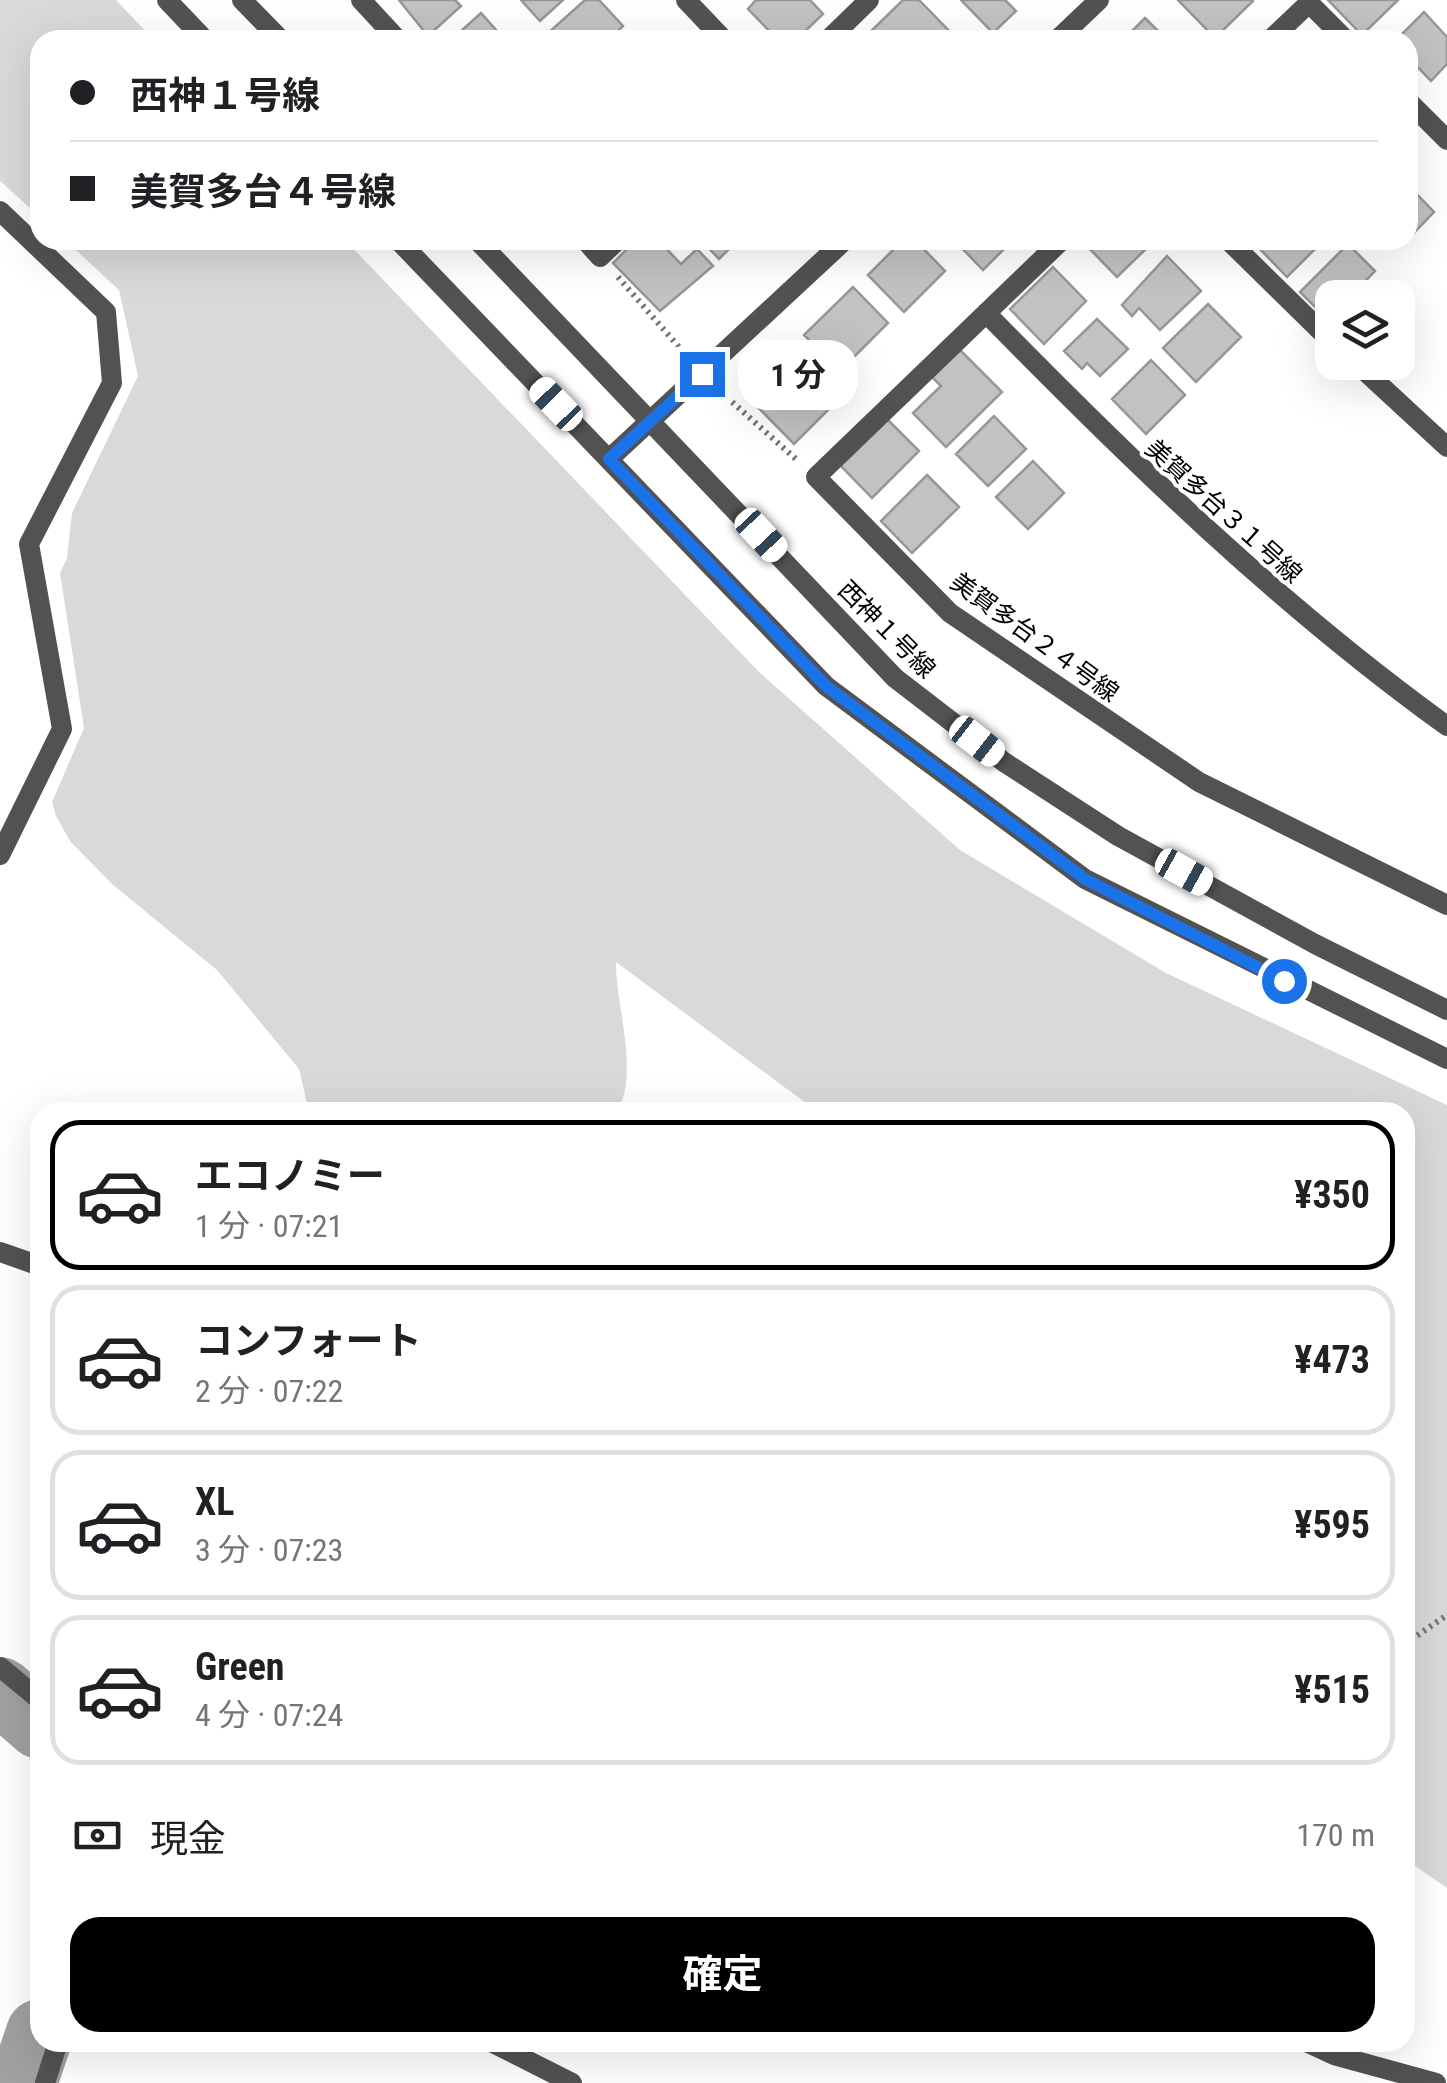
<!DOCTYPE html>
<html lang="ja">
<head>
<meta charset="utf-8">
<style>
  :root { --surface:#fff; --page:#f6f6f6; --text:#202124; --muted:#757577; --line:#e0e0e0; --accent:#000 }
  body { margin:0; font-family:"Roboto Condensed","Noto Sans JP",sans-serif; background:var(--page); color:var(--text); height:100vh; display:flex; flex-direction:column; font-size:38px; white-space:nowrap }
  * { box-sizing:border-box; margin:0 }
  p { font-size:32px; color:var(--muted) }
  .icon { flex:none; width:55px; height:55px; fill:none; stroke:currentColor; stroke-width:2; stroke-linecap:round; stroke-linejoin:round }
  .map { position:relative; flex:1; overflow:hidden }
  .drawer { position:absolute; left:30px; top:1102px; width:1385px; height:950px; display:flex; flex-direction:column; background:var(--surface); border-radius:30px; box-shadow:0 10px 40px #0002 }
  .drawer>* { flex:none }
  .guide { position:absolute; left:30px; top:30px; width:1388px; height:220px; border-radius:30px; box-shadow:0 10px 40px #0002; display:grid; align-content:center; height:220px; padding:0 40px; background:var(--surface) }
  .fabs { position:absolute; left:1315px; top:280px; display:grid; gap:20px }
  .fabs a { display:grid; place-items:center; width:100px; height:100px; border-radius:20px; background:var(--surface); box-shadow:0 10px 40px #0002; font-size:50px }
  .end { position:absolute; width:45px; height:45px; margin:-22px; border:12px solid #1a73e8; background:#fff; box-shadow:0 0 0 5px #fff }
  .from { border-radius:50% }
  .bubble { position:absolute; height:70px; border-radius:30px; background:var(--surface); box-shadow:0 10px 40px #0002; font-size:32px; font-weight:700; line-height:70px; text-align:center }
  .car { position:absolute; width:30px; height:60px; margin:-30px -15px; border-radius:12px; box-shadow:0 0 8px 2px #0007; background:linear-gradient(#fff 24%,#345 0 40%,#fff 0 76%,#345 0 86%,#fff 0) }
  .guide b { display:flex; align-items:center; gap:35px; height:95px; font-size:38px }
  .guide b+b { border-top:2px solid var(--line) }
  .guide i { width:25px; height:25px; background:var(--text) }
  ul { padding:18px 0 0; list-style:none }
  li { display:flex; align-items:center; gap:30px; height:150px; margin:0 20px 15px; padding:0 20px; border:5px solid var(--line); border-radius:30px }
  li div { flex:1 }
  li b { display:block; font-size:38px }
  li em { font-style:normal; font-weight:700 }
  li.active { border-color:var(--accent) }
  li>.icon { width:90px; height:90px; stroke-width:1.5 }
  .pay { display:flex; align-items:center; gap:25px; height:110px; padding:0 40px; font-size:38px }
  .pay p { margin-inline-start:auto }
  .primary-button { display:flex; gap:20px; margin-top:auto; padding:20px 40px }
  .primary-button a { flex:1; height:115px; border-radius:30px; background:var(--accent); color:#fff; font-size:40px; font-weight:700; line-height:115px; text-align:center }
  .map>svg:first-child { display:block }
</style>
</head>
<body>
<div class="map">
<svg width="1447" height="2083" viewBox="0 0 1447 2083">
  <rect width="100%" height="100%" fill="#fff"/>
  <path fill="#d9d9d9" d="M0,0H116L154,40H40V217L0,181Z
    M65,240H345L759,672L960,850L1166,973L1447,1105V1888L1405,1859V1112H818L616,962C616,1009 639,1067 618,1112H309L299,1069L217,970L112,884L70,841L56,816L52,802L84,728L60,573L67,558L72,513L138,376L119,290Z"/>
  <g fill="none" stroke-linecap="round" stroke-linejoin="round">
    <path stroke="#a0a0a0" stroke-width="68" d="M0,1691L40,1725
      M23,2083L40,2033"/>
  </g>
  <path fill="#c2c2c2" stroke="#969696" stroke-width="2.5" d="M399,0H455L461,6L428,36Z
    M521,0H563L540,21Z
    M585,0H599L623,26L609,40H554L548,33Z
    M756,0H810L823,14L796,40H778L748,9Z
    M903,0H919L958,40H872L867,35Z
    M961,0H1005L1016,11L993,33Z
    M1178,0H1253V1L1215,38Z
    M1328,0H1398L1362,35Z
    M1424,12L1447,37V64L1431,81L1408,57V40H1396Z
    M481,13L505,40H451Z
    M1145,18L1167,40H1123Z
    M1408,185L1434,212L1408,239Z
    M636,240H658L681,264L697,249L713,266L660,311L613,263Z
    M701,240H738L719,259Z
    M903,240H915L945,271L904,312L868,275Z
    M954,240H1013L983,270Z
    M1087,240H1151L1153,242L1117,277L1084,243Z
    M1265,240H1324L1287,277L1258,247Z
    M1348,244L1375,271L1349,298H1332V314L1327,319L1300,292Z
    M1167,256L1201,291L1160,330L1139,308L1132,316L1122,305Z
    M1053,267L1086,301L1044,344L1010,309Z
    M853,287L888,323L840,371L804,335Z
    M1208,304L1241,337L1196,382L1163,348Z
    M1097,319L1128,349L1100,376L1087,363L1082,369L1064,351Z
    M959,349L1002,392L946,447L913,413L941,386L931,376Z
    M777,358L828,410L794,444L743,392Z
    M1151,360L1185,395L1146,434L1112,399Z
    M994,416L1026,449L988,486L956,454Z
    M885,417L919,451L872,498L838,463Z
    M1033,461L1064,493L1028,529L996,497Z
    M927,475L959,507L912,553L881,521Z"/>
  <g fill="none" stroke-linecap="round" stroke-linejoin="round">
    <path stroke="#747474" stroke-width="6" stroke-dasharray="2.5 5" stroke-linecap="butt" d="M618,277L685,354
      M721,392L797,460
      M1405,1644L1447,1615"/>
    <path stroke="#525252" stroke-width="20" d="M361,0L398,40
      M686,0L724,40
      M828,40L869,0
      M1270,40L1309,3L1346,40
      M1408,101L1447,140
      M0,211L106,312L112,383L29,544L62,729L0,855
      M585,240L600,257L618,240
      M1062,240L816,477L950,613L1199,782L1447,905
      M1228,240L1332,342
      M986,313C1131,461 1278,604 1447,726
      M1355,362L1447,447
      M0,1667L40,1700
      M491,2042L572,2083
      M45,2083L58,2042"/>
    <path stroke="#525252" stroke-width="20" d="M167,0L205,40
      M242,0L281,40
      M1057,40L1099,0
      M398,240L826,686L1085,879L1447,1059
      M477,240L895,678L1004,762L1118,836L1315,944L1447,1010
      M609,459L845,240
      M0,1252L40,1266
      M1306,2042L1334,2055L1436,2083"/>
  </g>
  <g fill="none" stroke-linecap="round" stroke-linejoin="round">
    <path stroke="#1a73e8" stroke-width="12" d="M702,374L609,459L826,686L1085,879L1284,981"/>
  </g>
  <g text-anchor="middle" stroke-width="8" stroke-linejoin="round" paint-order="stroke">
    <g font-size="25" fill="#000" stroke="#fff">
      <text transform="translate(1224 511) rotate(42)" y="9">美賀多台３１号線</text>
      <text transform="translate(887 629) rotate(45)" y="9">西神１号線</text>
      <text transform="translate(1035 637) rotate(36)" y="9">美賀多台２４号線</text>
    </g>
  </g>
</svg>
<div class="fabs">
<a><svg class="icon" aria-label="layers" viewBox="0 0 24 24"><path d="M12 4l9 5-9 5-9-5zM3 14l9 5 9-5"/></svg></a>
</div>
<i class="end from" style="left:1284px;top:981px"></i>
<i class="end" style="left:702px;top:374px"></i>
<div class="bubble" style="left:738px;top:340px;width:120px">1 分</div>
<i class="car" style="left:556px;top:404px;rotate:316deg"></i>
<i class="car" style="left:761px;top:535px;rotate:137deg"></i>
<i class="car" style="left:977px;top:741px;rotate:128deg"></i>
<i class="car" style="left:1184px;top:872px;rotate:119deg"></i>
<div class="guide">
<b><i class="from"></i>西神１号線</b>
<b><i></i>美賀多台４号線</b>
</div>
<section class="drawer">
<ul>
<li class="active"><svg class="icon" aria-label="car" viewBox="0 0 24 24"><path d="M5 17H2v-5l4-1 3-4h7l3 4 3 1v5h-3M9 17h6M6 11h13"/><circle cx="7" cy="17" r="2"/><circle cx="17" cy="17" r="2"/></svg><div><b>エコノミー</b><p>1 分 · 07:21</p></div><em>¥350</em></li>
<li><svg class="icon" aria-label="car" viewBox="0 0 24 24"><path d="M5 17H2v-5l4-1 3-4h7l3 4 3 1v5h-3M9 17h6M6 11h13"/><circle cx="7" cy="17" r="2"/><circle cx="17" cy="17" r="2"/></svg><div><b>コンフォート</b><p>2 分 · 07:22</p></div><em>¥473</em></li>
<li><svg class="icon" aria-label="car" viewBox="0 0 24 24"><path d="M5 17H2v-5l4-1 3-4h7l3 4 3 1v5h-3M9 17h6M6 11h13"/><circle cx="7" cy="17" r="2"/><circle cx="17" cy="17" r="2"/></svg><div><b>XL</b><p>3 分 · 07:23</p></div><em>¥595</em></li>
<li><svg class="icon" aria-label="car" viewBox="0 0 24 24"><path d="M5 17H2v-5l4-1 3-4h7l3 4 3 1v5h-3M9 17h6M6 11h13"/><circle cx="7" cy="17" r="2"/><circle cx="17" cy="17" r="2"/></svg><div><b>Green</b><p>4 分 · 07:24</p></div><em>¥515</em></li>
</ul>
<div class="pay"><svg class="icon" aria-label="cash" viewBox="0 0 24 24"><path d="M3 7h18v10H3z"/><circle cx="12" cy="12" r="2"/></svg>現金<p>170 m</p></div>
<div class="primary-button"><a>確定</a></div>
</section>
</div>
</body>
</html>
